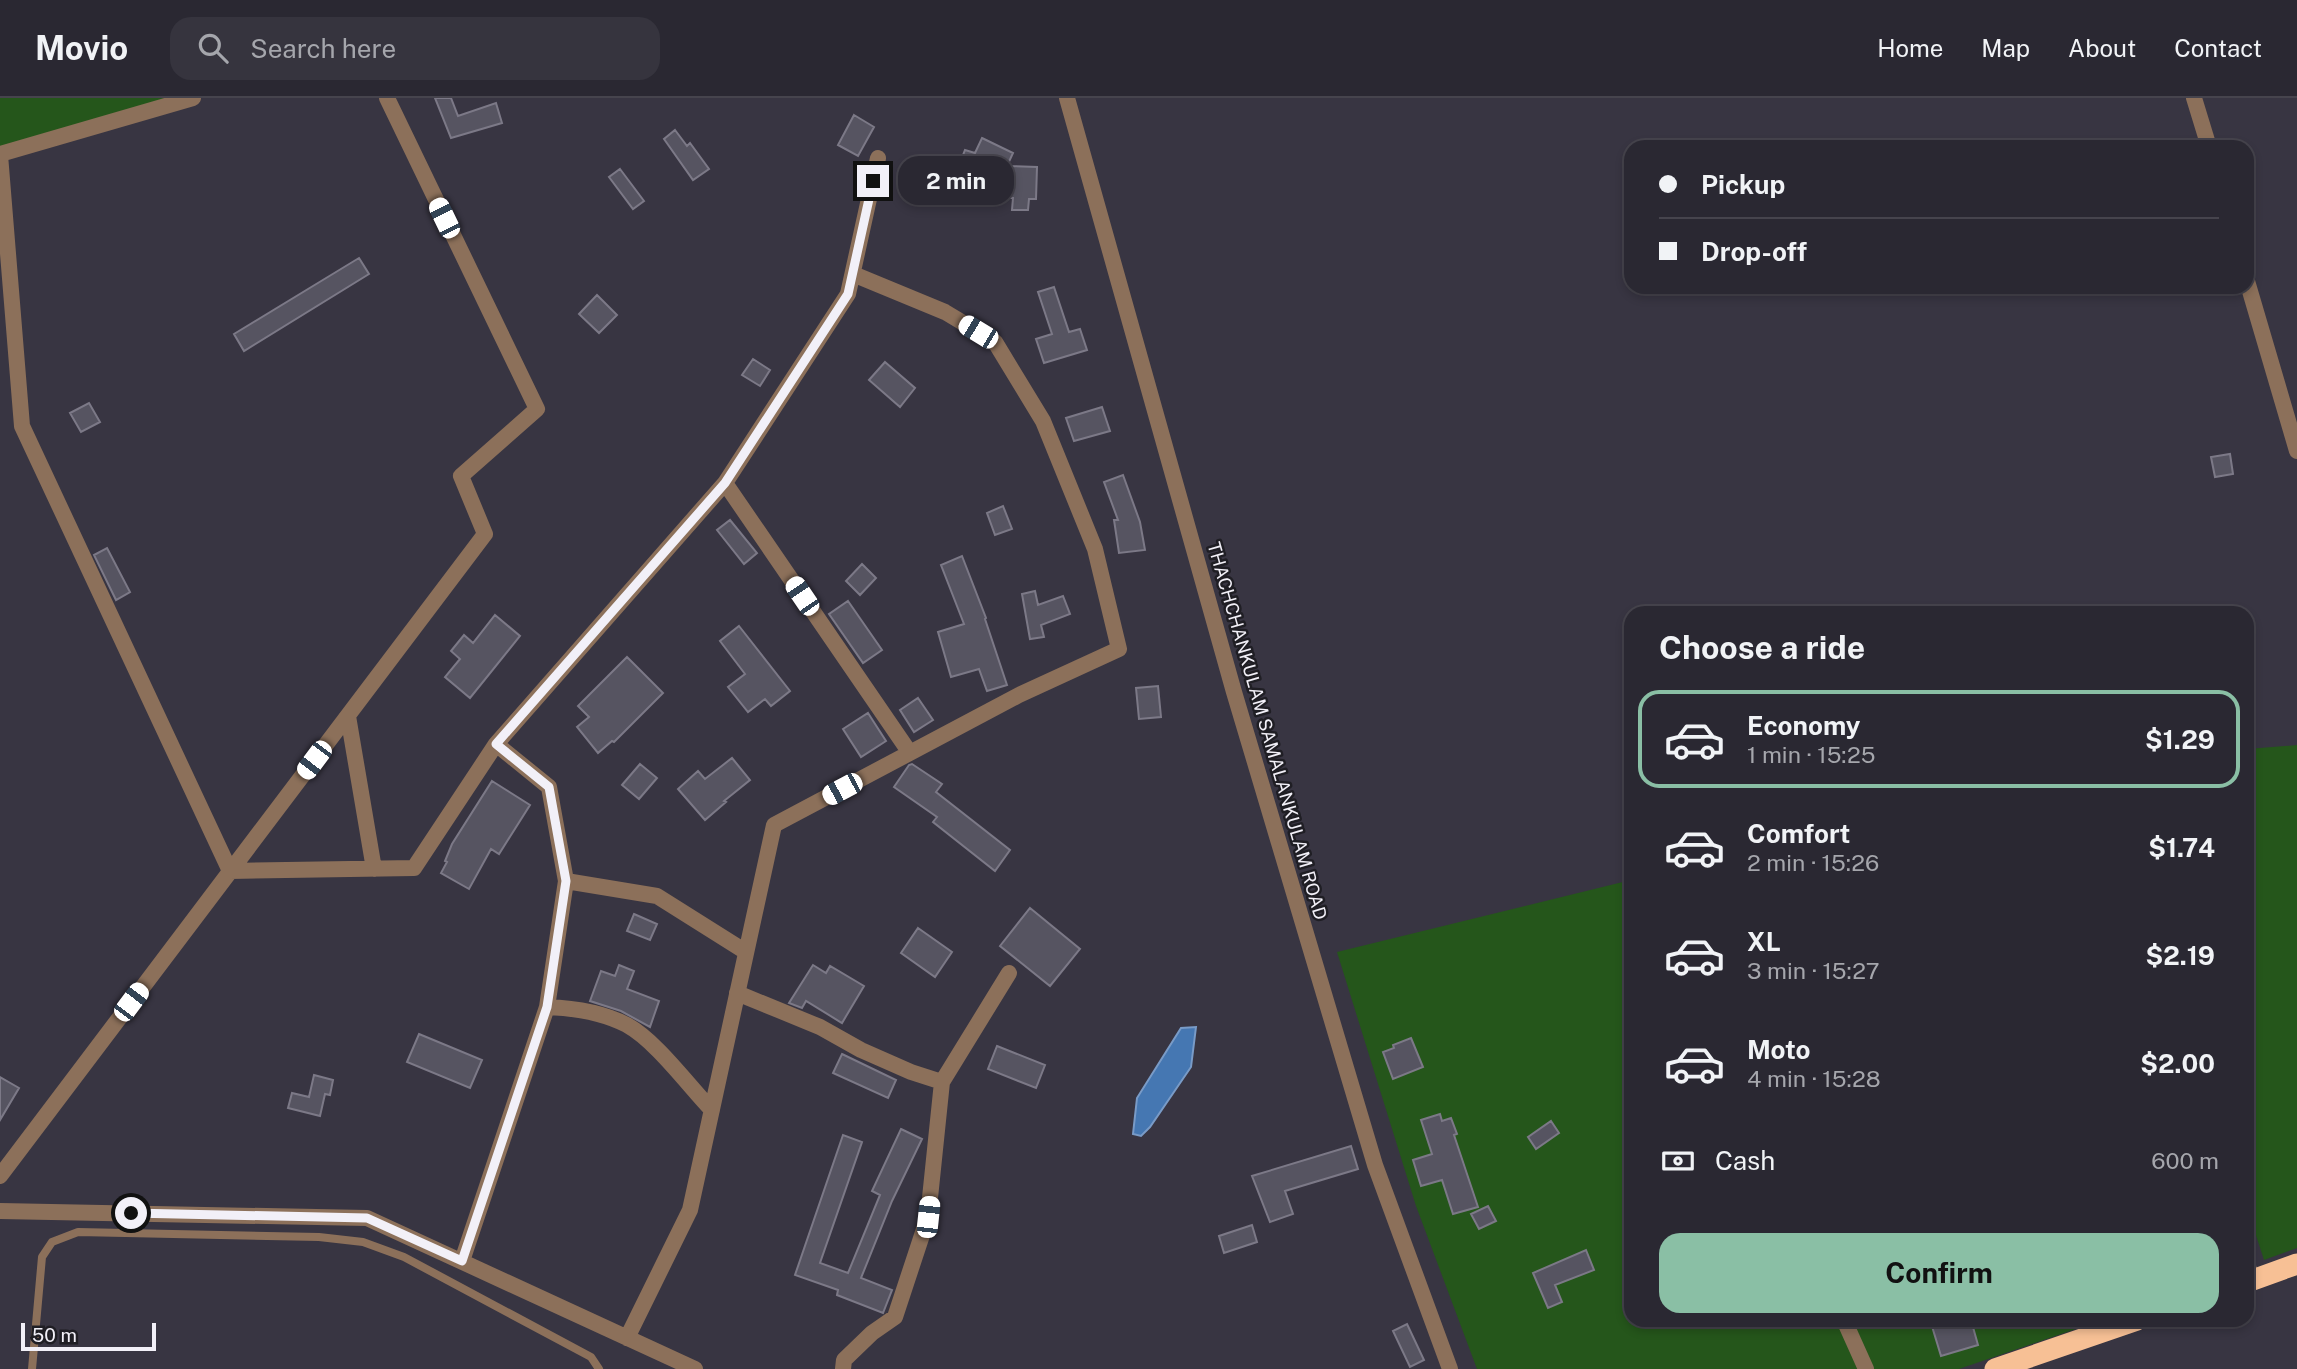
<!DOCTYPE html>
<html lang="en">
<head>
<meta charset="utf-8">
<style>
  :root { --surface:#2a2832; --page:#36343e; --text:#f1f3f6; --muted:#a5a6ac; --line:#46444d; --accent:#8abfa5 }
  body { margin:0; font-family:"Public Sans",sans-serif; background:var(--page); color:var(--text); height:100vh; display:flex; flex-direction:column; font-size:26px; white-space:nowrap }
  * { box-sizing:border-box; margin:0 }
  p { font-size:23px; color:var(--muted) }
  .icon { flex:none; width:38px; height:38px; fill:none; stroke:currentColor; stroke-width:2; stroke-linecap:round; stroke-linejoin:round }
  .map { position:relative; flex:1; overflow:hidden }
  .sheet { position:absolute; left:1624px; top:508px; width:630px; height:721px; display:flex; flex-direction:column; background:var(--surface); border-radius:21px; box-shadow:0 4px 10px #0003,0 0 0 2px var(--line) }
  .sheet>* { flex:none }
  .top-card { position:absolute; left:1624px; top:42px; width:630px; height:154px; border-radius:21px; box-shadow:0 4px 10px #0003,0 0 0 2px var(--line); display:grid; align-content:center; height:154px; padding:0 35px; background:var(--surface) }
  .scale { position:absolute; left:21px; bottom:18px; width:135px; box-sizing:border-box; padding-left:7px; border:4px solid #f2f0f8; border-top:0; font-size:19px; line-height:24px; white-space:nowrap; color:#f2f0f8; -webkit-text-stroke:5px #1f1e24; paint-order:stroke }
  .end { position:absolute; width:32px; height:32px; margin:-16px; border:9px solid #f2f0f8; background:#111; box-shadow:0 0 0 4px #111 }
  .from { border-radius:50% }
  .bubble { position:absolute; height:49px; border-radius:21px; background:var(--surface); box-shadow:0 4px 10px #0003,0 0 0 2px var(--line); font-size:23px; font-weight:700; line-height:49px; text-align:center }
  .car { position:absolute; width:21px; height:42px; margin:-21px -10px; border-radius:9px; box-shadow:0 0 5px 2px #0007; background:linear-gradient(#fff 24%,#345 0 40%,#fff 0 76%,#345 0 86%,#fff 0) }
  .top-card b { display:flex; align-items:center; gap:24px; height:66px; font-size:26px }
  .top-card b+b { border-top:2px solid var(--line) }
  .top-card i { width:18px; height:18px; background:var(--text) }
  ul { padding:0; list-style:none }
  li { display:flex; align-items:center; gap:21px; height:98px; margin:0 14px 10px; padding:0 21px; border:4px solid transparent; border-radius:21px }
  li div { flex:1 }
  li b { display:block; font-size:26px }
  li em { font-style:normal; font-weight:700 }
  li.on { border-color:var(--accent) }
  li>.icon { width:63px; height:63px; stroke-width:1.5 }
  h2 { padding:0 35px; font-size:32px; line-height:84px }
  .pay { display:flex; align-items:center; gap:18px; height:77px; padding:0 35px; font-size:26px }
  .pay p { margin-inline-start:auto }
  .cta { display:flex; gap:14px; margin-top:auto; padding:14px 35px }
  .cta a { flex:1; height:80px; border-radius:21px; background:var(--accent); color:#111; font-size:28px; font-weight:700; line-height:80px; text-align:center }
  header { display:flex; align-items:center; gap:42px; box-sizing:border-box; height:98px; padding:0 35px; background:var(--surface); border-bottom:2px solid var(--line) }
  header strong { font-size:33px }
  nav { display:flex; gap:38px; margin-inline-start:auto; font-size:24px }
  .search { width:490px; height:63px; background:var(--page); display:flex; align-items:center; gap:18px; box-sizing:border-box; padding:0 24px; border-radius:21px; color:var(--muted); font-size:26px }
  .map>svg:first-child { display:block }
</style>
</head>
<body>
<header>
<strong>Movio</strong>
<div class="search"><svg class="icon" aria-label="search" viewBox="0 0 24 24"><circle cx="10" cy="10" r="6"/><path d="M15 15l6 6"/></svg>Search here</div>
<nav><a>Home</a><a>Map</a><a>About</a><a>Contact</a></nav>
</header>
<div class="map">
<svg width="2297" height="1271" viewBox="0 0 2297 1271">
  <rect width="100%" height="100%" fill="#383542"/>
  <path fill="#25561b" d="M0,0H191L0,55Z
    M2297,647V1150L2264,1162L2247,1110V651Z
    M1631,782V1222H2102L1959,1271H1477L1416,1108L1337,854Z"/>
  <path fill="#4577b2" stroke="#799bc7" stroke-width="2" d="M1196,929L1191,969L1150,1029L1141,1038L1133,1036L1137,1000L1181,930Z"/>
  <path fill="#565461" stroke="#7c7987" stroke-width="2" d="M435,0H451L458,18L496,5L502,25L451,40Z
    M854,17L874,29L858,58L838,47Z
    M675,32L687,48L690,45L709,71L693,82L664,41Z
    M982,40L1013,55L1007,68L1037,69L1036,101H1029L1028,112H1012L1013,100H1008V93L966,72L969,68L960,65L965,52L975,55Z
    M620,71L644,103L633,111L609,79Z
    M359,160L369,176L244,253L234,236Z
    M1054,189L1069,234L1080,231L1087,252L1044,265L1036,241L1052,236L1038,194Z
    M597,197L617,217L599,235L579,216Z
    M753,261L770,272L760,288L742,277Z
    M885,264L915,290L900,309L869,282Z
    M89,305L100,324L81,334L70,315Z
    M1102,309L1110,333L1074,343L1066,320Z
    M2230,356L2233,376L2215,379L2211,359Z
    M1123,377L1140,424L1145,452L1119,455L1114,422H1118L1104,384Z
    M1003,408L1012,431L995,437L987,415Z
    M730,422L757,455L744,466L717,432Z
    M107,450L130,494L116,502L94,457Z
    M962,458L986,520L985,521L1007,587L987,593L979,571L951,579L938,534L964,526L941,467Z
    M862,466L876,480L860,497L846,483Z
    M1035,493L1038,507L1063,498L1070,516L1041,527L1044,539L1030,541L1022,496Z
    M848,503L882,552L863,565L829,516Z
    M495,517L520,538L470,600L445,579L460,561L451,553L464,537L473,545Z
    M739,528L790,593L771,608L765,601L748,614L728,589L745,576L720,543Z
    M627,559L663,595L614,644L612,643L598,655L577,629L589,619L578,608Z
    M1158,588L1161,619L1139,621L1136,590Z
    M918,600L933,622L914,634L900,612Z
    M868,615L886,643L861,659L843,631Z
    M732,660L750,682L724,703L726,704L705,722L678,691L698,673L705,681Z
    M640,666L657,680L639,701L622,687Z
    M912,666L942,686L936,694L1010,752L995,773L933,724L937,719L894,689L909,667Z
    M492,683L530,707L499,756L491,751L469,791L441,775L447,764L445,763L452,746Z
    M1030,810L1080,851L1050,888L1000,848Z
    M634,816L657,826L650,842L627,833Z
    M918,830L952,854L935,879L901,855Z
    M619,867L634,873L627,891L659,903L650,929L621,913L590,903L601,873L615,878Z
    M813,867L826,875L830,868L864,888L842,925L806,903L802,910L789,905Z
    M419,936L482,962L470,990L407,964Z
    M1411,940L1423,969L1393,981L1383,954L1394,950L1393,947Z
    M997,948L1045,967L1036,990L988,971Z
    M842,956L896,982L888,1000L833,975Z
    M314,977L333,982L330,997L325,996L320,1018L288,1010L292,995L309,999Z
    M0,979L19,990L0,1022Z
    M1440,1016L1442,1023L1451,1020L1457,1036L1454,1037L1478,1109L1453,1116L1442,1082L1421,1088L1413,1062L1432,1056L1421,1022Z
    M1551,1023L1559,1035L1536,1051L1528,1039Z
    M901,1031L922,1041L892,1103L861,1180L892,1192L883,1215L837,1197L838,1192L795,1177L843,1037L862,1044L820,1165L848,1175L880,1097L872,1093Z
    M1351,1048L1358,1071L1285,1093L1293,1116L1270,1124L1252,1078Z
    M1488,1108L1496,1123L1479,1131L1471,1116Z
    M1252,1127L1257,1144L1224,1155L1219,1138Z
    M1586,1152L1594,1172L1555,1187L1562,1204L1548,1210L1533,1175Z
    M1942,1222H1971L1978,1247L1941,1258L1931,1225Z
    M1407,1226L1424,1262L1410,1269L1393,1233Z"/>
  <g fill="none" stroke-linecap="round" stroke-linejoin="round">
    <path stroke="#8c705a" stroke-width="8" d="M32,1271L42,1159L52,1144L78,1134L319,1139L363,1144L404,1159L591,1259L599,1271"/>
    <path stroke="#8c705a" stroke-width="16" d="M1067,0L1234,594L1375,1067L1450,1271
      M2194,0L2209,49
      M0,56L193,0
      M0,57L22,328L230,773L414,770L496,646L725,385L848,196L878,60
      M2247,183L2297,353
      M725,385L910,655
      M348,618L374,771
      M566,783L657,798L746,854
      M737,895L820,929L861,952L911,974L942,984
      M547,909C574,910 602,914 627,927C656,943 688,987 712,1012
      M0,1078L485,436L461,378L537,311L387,0
      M0,1113L367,1120L695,1271
      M462,1163L547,909L566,783L549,689L496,646
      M2247,1165L2252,1182
      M1844,1222L1866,1271
      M627,1240L690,1112L774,727L1019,597L1119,551L1095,451L1043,323L995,244L945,214L853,176
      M843,1271L844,1262L872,1235L895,1219L928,1119L942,984L1009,875"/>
    <path stroke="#f7c095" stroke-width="21" d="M2247,1184L2297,1166
      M1995,1271L2137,1222"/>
  </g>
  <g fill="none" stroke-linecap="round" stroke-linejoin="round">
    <path stroke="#f2f0f8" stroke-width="9" d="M131,1115L367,1120L462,1163L547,909L566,783L549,689L496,646L725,385L848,196L873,83"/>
  </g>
  <g text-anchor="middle" stroke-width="5" stroke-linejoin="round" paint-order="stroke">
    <g font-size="18" fill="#f2f0f8" stroke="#1f1e24">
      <text transform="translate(1267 633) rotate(74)" y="6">THACHCHANKULAM SAMALANKULAM ROAD</text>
    </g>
  </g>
</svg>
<div class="scale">50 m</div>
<i class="end from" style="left:131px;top:1115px"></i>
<i class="end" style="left:873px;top:83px"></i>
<div class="bubble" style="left:898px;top:58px;width:116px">2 min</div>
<i class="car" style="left:444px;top:120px;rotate:334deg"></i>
<i class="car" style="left:978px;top:234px;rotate:301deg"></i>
<i class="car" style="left:802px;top:498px;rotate:326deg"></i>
<i class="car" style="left:314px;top:662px;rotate:217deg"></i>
<i class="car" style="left:842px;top:691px;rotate:242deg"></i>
<i class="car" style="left:131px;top:904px;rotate:37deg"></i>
<i class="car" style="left:928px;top:1119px;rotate:6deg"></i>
<div class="top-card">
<b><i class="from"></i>Pickup</b>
<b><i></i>Drop-off</b>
</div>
<section class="sheet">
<h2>Choose a ride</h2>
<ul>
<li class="on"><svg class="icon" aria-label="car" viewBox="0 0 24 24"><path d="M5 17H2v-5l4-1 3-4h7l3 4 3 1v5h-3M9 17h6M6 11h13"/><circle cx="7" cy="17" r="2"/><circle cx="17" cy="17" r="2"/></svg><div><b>Economy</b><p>1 min · 15:25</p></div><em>$1.29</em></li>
<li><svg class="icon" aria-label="car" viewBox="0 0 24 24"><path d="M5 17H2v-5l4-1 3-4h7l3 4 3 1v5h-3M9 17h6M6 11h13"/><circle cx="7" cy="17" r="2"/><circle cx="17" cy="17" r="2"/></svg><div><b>Comfort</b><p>2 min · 15:26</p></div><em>$1.74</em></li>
<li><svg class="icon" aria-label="car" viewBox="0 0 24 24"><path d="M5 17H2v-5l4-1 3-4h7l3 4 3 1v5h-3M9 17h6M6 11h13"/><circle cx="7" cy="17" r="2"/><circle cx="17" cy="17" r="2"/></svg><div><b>XL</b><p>3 min · 15:27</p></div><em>$2.19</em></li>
<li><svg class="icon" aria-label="car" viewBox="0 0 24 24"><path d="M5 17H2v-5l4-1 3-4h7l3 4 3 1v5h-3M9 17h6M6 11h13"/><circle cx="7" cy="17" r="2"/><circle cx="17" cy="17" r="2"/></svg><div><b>Moto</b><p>4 min · 15:28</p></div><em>$2.00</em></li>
</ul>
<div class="pay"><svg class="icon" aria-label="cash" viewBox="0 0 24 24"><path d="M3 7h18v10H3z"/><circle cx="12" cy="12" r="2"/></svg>Cash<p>600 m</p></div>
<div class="cta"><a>Confirm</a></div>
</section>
</div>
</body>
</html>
